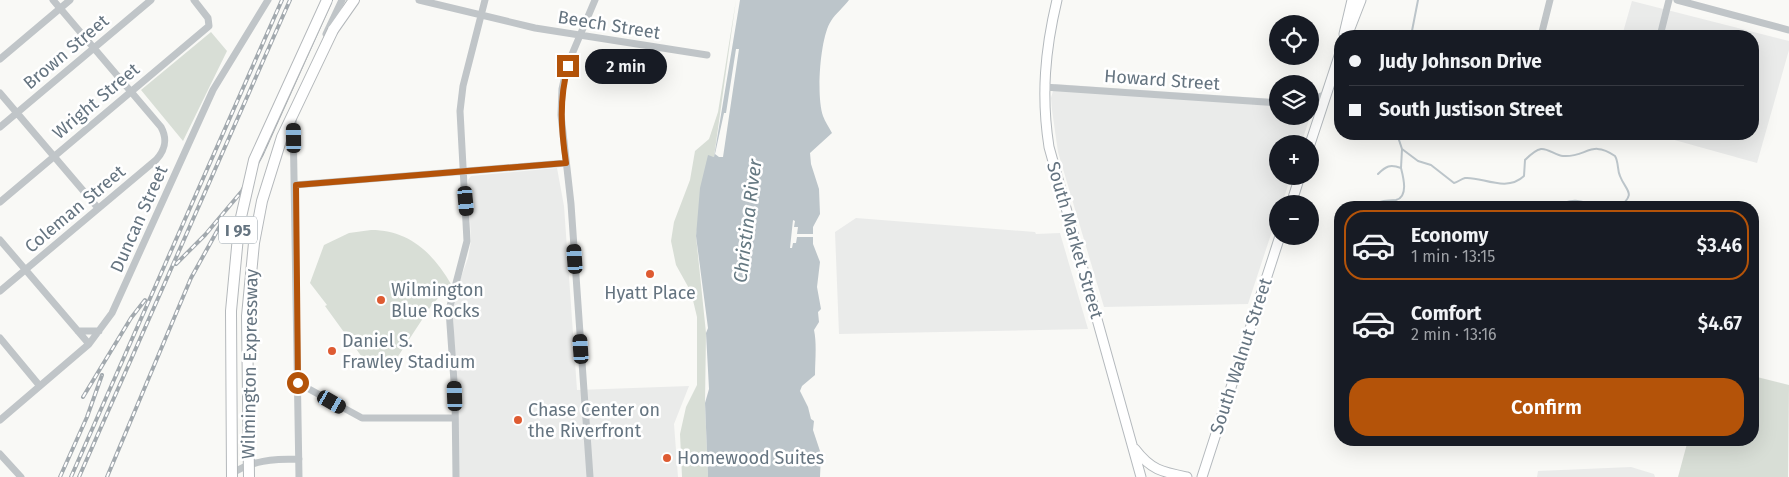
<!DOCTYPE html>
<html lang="en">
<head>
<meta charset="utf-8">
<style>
  :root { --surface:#171b24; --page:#20242c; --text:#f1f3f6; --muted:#9ea1a6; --line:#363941; --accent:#b45309 }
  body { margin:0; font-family:"Fira Sans",sans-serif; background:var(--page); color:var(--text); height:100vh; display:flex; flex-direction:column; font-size:19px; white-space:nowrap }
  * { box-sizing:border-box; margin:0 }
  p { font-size:16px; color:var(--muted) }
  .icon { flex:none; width:28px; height:28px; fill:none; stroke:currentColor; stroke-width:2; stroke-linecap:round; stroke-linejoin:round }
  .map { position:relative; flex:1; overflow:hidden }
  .details { position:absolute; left:1334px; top:201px; width:425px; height:245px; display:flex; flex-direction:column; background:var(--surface); border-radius:20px; box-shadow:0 5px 20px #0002 }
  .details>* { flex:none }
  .top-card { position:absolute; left:1334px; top:30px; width:425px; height:110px; border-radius:20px; box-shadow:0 5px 20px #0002; display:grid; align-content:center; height:110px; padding:0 15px; background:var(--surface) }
  .controls { position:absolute; left:1269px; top:15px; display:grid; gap:10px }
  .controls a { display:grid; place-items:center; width:50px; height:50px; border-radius:50%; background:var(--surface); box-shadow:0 5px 20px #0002; font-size:25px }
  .end { position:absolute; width:22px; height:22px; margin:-11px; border:6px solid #b45309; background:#fff; box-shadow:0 0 0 2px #fff }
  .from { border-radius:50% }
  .bubble { position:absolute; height:35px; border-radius:18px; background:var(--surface); box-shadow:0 5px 20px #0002; font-size:16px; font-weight:600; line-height:35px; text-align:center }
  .car { position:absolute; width:15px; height:30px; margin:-15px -8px; border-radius:6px; box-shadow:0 0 4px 1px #0007; background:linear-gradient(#222 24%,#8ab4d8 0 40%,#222 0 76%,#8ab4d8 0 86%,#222 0) }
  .top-card b { display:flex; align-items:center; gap:18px; height:48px; font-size:19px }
  .top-card b+b { border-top:1px solid var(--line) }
  .top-card i { width:12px; height:12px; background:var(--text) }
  ul { padding:9px 0 0; list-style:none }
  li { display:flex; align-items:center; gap:15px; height:70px; margin:0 10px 8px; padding:0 5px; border:2px solid transparent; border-radius:20px }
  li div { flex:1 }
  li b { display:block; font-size:19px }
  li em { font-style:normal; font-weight:600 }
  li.on { border-color:var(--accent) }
  li>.icon { width:45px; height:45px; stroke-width:1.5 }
  .cta { display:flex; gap:10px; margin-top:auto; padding:10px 15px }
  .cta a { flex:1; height:58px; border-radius:20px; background:var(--accent); color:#fff; font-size:20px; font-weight:600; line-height:58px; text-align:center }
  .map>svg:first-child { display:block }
</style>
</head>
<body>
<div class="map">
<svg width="1789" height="477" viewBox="0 0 1789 477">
  <rect width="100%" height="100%" fill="#f9f9f6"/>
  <path fill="#eaebea" d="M1632,1L1789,41V50L1757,163L1653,134H1752V36H1622Z
    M1055,84L1277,99L1278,116H1310V105L1312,111L1301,144H1278V176H1291L1282,204H1278L1277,216L1248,304L1104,307L1058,152L1052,110L1051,98Z
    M557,168L564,206L577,390L689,386L674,424L678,477H459L453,308L455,294L468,258L471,241L468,180L471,176Z
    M856,218L1035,232L1036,234L1060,233L1088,329L839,334L835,232Z
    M1631,467L1654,474L1655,477H1537L1538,471Z"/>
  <path fill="#d8ded6" d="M736,0L714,157L709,156L696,236L706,333L705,403L708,477H682L680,434L686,407L697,385V317L691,292L676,265L671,241L674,222L690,180L695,151L709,139L718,112Z
    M211,32L227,51L183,141L141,90Z
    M371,230C409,230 433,253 451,284L431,306L393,364C383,370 377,370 367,364L325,306L327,305L310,283L324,245L349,233Z
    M1753,376L1789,385L1788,477H1678L1688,440H1752Z"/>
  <path fill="#bcc5ca" d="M740,0H849C844,7 836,13 831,21C820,37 816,97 823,116C825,122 829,127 832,133L810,153L811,164L819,189L820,214L813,227V244L820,262L817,287L821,309L818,312L819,322L814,330C817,344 815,361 815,375L802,386L800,391L808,407L811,419L814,421L813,430L821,454L820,477H708L705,403L709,389L706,333L708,328L696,236L700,188L708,155L714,157Z"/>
  <path fill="#f9f9f6" d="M736,49H739L723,157H719L715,154L724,113H726Z
    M793,220L795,221L794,227H798L797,234H816V237H797L796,243H793L792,248H790Z"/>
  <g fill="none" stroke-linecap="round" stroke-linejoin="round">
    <path stroke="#bcc5ca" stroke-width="2" d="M1411,36L1418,0
      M1402,149L1418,161L1431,165L1454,183C1458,182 1461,179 1465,178C1481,176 1506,193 1524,176L1525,160C1529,156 1535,150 1541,149C1548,148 1556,156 1563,156C1586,158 1591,139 1615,156C1619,163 1617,170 1620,176C1626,192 1637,192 1619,208
      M1378,174C1386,166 1390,164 1401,168L1402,149L1397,134
      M1377,208L1380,202C1385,200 1390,201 1396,200C1409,197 1403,176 1401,168
      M1556,208C1571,196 1584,201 1600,208"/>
    <g stroke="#b4b9bd" stroke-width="11">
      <path id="major" d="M1057,0C1045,50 1041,96 1049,147L1141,477
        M1344,34L1352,0
        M1347,36L1361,0
        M1310,144L1340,53
        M1291,204L1300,176
        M1135,449C1151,470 1162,472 1187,477
        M1202,477L1280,236"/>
    </g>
    <g stroke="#b4b8bb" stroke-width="12">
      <path id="highway" d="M333,30L354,0"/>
    </g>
    <path stroke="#c0c5c8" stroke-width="7" d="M419,0L535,28L707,55
      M1677,0L1789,30
      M326,34L342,0
      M1541,36L1550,0
      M1660,36L1669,0
      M0,59L70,0
      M1044,87L1278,103
      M0,93L98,208
      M1310,100L1324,95
      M293,117L299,477
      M0,127L151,0
      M295,185L566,163
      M0,202L209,26L208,18L194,0
      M0,240L89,344
      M0,291L156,160C165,150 168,140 161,127L53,0
      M78,331H99
      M0,338L39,385
      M298,383L362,418H455
      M0,420L89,344L112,313L213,90L268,0
      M0,454L21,477
      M230,475C251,460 274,459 299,459
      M456,477L455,396L449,310L467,241L460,111L463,86L485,0
      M590,477L571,204L561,115L562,89L567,66L595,0"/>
    <use href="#major" stroke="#fff" stroke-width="9"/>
    <use href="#highway" stroke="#fff" stroke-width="10"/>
    <g stroke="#a2a9ae" stroke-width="4">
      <path id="rail" d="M176,264L205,235L242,191L262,154L331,0
        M83,397L131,318L145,300
        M60,477L87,417L102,375
        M71,477L282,0
        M79,477L290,0
        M107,477L191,278L221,224"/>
    </g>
    <use href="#rail" stroke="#fff" stroke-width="2" stroke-dasharray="5.5" stroke-linecap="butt"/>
    <g stroke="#b4b8bb" stroke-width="12" stroke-linecap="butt">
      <path id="highway-bridge" d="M232,477L231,311L239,226L254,160L327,0
        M249,477L247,316L254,243L262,201L282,137L333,30"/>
    </g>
    <use href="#highway-bridge" stroke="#fff" stroke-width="10"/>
  </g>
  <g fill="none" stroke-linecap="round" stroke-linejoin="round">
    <path stroke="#b45309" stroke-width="6" d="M298,383L296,185L566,163C561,129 559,100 568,66"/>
  </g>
  <g fill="#de5b32" stroke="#fff" stroke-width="2">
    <circle cx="650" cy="274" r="5"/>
    <circle cx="381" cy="300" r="5"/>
    <circle cx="332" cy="351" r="5"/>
    <circle cx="518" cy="420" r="5"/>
    <circle cx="667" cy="458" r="5"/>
  </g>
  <g text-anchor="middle" stroke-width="5" stroke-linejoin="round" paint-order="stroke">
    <rect fill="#fff" stroke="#939ea6" stroke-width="1" x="219" y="216.5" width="38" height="27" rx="4"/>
    <g font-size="16" font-weight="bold" fill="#657480">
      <text x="238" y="236">I 95</text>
    </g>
    <g font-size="18" fill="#657480" stroke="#fff">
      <text transform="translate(609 25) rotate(9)" y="6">Beech Street</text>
      <text transform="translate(66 52) rotate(-40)" y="6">Brown Street</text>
      <text transform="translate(1162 80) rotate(4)" y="6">Howard Street</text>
      <text transform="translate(96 101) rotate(-40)" y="6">Wright Street</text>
      <text transform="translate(75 209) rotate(-40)" y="6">Coleman Street</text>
      <text transform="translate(139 219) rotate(-66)" y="6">Duncan Street</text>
      <text transform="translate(1075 240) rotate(74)" y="6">South Market Street</text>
      <text transform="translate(1241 356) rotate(-72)" y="6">South Walnut Street</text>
      <text transform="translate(250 364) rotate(-89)" y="6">Wilmington Expressway</text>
    </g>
    <g font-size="18" fill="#657480" stroke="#fff" text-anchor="start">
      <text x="391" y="296">Wilmington<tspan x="391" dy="21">Blue Rocks</tspan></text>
      <text x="650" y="299" text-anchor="middle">Hyatt Place</text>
      <text x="342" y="347">Daniel S.<tspan x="342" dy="21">Frawley Stadium</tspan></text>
      <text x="528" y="416">Chase Center on<tspan x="528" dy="21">the Riverfront</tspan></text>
      <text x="677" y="464">Homewood Suites</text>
    </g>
    <g font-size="19" font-style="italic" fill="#657982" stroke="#fff">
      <text transform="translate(747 221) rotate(-83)" y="7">Christina River</text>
    </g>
  </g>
</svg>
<div class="controls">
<a><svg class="icon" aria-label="locate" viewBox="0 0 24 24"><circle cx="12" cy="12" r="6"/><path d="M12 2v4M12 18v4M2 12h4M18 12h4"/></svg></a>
<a><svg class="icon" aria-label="layers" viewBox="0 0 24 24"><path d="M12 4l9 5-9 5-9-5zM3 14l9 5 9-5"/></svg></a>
<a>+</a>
<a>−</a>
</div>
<i class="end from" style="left:298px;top:383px"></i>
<i class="end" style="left:568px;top:66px"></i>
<div class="bubble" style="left:585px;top:49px;width:82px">2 min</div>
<i class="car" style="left:294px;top:138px;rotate:359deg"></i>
<i class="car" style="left:466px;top:201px;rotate:175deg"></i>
<i class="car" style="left:575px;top:259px;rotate:356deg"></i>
<i class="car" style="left:581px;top:349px;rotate:356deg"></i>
<i class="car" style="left:455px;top:396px;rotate:358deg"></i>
<i class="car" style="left:332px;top:402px;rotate:120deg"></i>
<div class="top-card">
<b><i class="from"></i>Judy Johnson Drive</b>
<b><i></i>South Justison Street</b>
</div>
<section class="details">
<ul>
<li class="on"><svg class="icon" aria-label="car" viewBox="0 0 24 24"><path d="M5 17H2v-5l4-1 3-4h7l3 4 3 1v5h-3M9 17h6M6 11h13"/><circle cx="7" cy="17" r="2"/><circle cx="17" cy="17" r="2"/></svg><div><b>Economy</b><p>1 min · 13:15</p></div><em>$3.46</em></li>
<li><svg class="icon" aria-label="car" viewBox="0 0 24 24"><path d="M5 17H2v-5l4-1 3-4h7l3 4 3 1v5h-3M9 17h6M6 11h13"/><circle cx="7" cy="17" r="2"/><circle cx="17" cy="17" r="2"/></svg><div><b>Comfort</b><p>2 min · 13:16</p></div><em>$4.67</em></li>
</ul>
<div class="cta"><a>Confirm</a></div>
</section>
</div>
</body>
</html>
